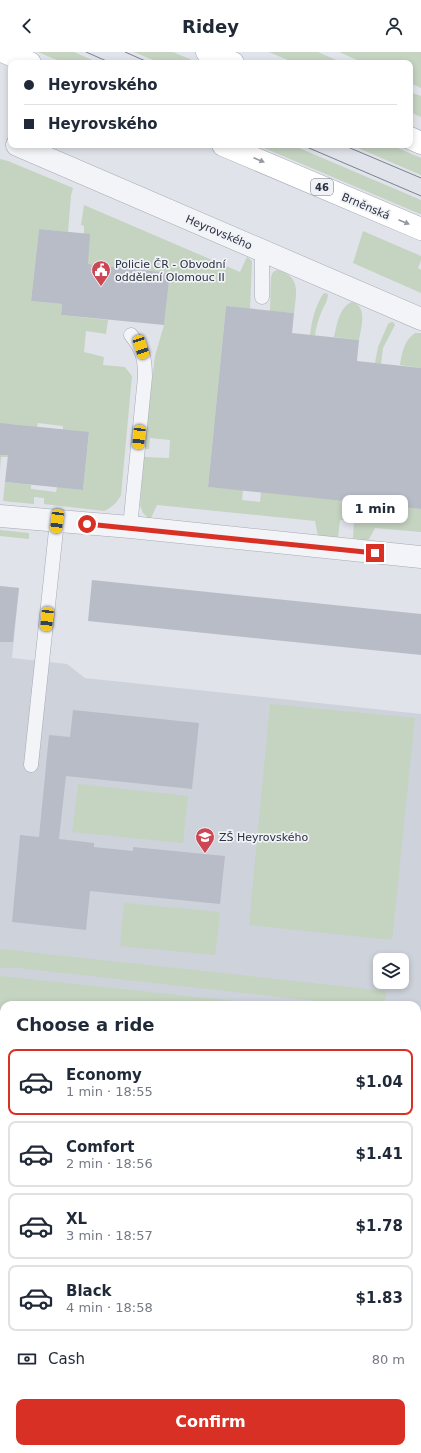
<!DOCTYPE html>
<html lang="en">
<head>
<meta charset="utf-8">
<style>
  :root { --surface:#fff; --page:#f2f2f3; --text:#1f2937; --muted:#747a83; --line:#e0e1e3; --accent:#d93025 }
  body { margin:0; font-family:"DejaVu Sans",sans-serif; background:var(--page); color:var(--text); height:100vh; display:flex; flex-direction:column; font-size:15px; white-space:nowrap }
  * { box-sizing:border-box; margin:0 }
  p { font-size:13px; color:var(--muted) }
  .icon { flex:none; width:22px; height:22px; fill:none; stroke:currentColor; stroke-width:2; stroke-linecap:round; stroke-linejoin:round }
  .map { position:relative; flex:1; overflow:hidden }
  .side { position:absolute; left:0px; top:949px; width:421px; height:452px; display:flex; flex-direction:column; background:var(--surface); border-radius:12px 12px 0 0; box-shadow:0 2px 6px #0003 }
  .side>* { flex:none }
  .top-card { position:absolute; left:8px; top:8px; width:405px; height:88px; border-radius:8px; box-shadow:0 2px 6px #0003; display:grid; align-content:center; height:88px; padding:0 16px; background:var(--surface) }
  .buttons { position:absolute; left:373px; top:901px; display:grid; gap:8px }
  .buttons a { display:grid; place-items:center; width:36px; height:36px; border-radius:8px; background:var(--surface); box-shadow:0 2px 6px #0003; font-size:20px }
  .end { position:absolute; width:18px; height:18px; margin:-9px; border:5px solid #d93025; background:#fff; box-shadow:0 0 0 2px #fff }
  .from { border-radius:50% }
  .bubble { position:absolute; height:28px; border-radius:8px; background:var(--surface); box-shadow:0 2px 6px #0003; font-size:13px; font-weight:600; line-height:28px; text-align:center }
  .car { position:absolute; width:12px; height:24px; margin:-12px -6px; border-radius:5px; box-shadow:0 0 3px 1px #0007; background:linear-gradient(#f5c518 24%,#345 0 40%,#f5c518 0 76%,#345 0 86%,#f5c518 0) }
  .top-card b { display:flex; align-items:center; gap:14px; height:38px; font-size:15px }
  .top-card b+b { border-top:1px solid var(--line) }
  .top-card i { width:10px; height:10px; background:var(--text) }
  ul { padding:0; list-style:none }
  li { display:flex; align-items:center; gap:12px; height:66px; margin:0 8px 6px; padding:0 8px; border:2px solid var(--line); border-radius:8px }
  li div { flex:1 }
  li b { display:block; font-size:15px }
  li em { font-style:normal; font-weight:600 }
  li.active { border-color:var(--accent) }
  li>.icon { width:36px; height:36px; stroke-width:1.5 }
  h2 { padding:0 16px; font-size:18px; line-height:48px }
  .pay { display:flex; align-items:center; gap:10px; height:44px; padding:0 16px; font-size:15px }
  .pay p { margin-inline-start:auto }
  .cta { display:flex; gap:8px; margin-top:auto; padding:8px 16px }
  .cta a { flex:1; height:46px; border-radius:8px; background:var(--accent); color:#fff; font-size:16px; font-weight:600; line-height:46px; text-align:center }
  header { display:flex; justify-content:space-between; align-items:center; height:52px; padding:0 16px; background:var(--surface); font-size:18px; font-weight:600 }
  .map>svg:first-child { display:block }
</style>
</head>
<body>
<header><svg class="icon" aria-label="back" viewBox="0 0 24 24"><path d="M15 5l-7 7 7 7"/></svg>Ridey<svg class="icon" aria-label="person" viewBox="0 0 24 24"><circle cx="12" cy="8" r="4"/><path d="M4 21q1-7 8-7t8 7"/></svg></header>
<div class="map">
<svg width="421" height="1401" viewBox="0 0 421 1401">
  <rect width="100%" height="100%" fill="#e0e3e9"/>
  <path fill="#ced2db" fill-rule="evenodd" d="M0,534L19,536L12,606L67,612L85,626L421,662V1203H417V953H4V1159H0ZM380,908H402V930H380Z"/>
  <path fill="#c5d3c1" d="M38,0H74L99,11H64Z
    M134,0H173L199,11H160Z
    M269,0H318L343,11H295Z
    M339,0H421V36L410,31V11H364Z
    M410,40L421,44V65L410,60Z
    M257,93H292L421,148V161L420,162Z
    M351,93H391L421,106V123Z
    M0,107L8,109L73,136L71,143L68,180L39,177L31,249L62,252L61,263L108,268L106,282L86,279L84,300L104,305L103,313L125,315L132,324L121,443C118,450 111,456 104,459L44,452V446L34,445V452L3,449L5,430L31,433V437L56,440L57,435L83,438L89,381L63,378V374L38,371L37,375L11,372L8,405H1L0,418Z
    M84,153L240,220L247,205L252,209L250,257L226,254L208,435L243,438L242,448L260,450L261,440L421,457V480L375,476L368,489L353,486L354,469L340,468L338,485L318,484L315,469L157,453L150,468L143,461L140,453L144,405L169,406L170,388L150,386L149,397H144L155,304L164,273L170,221L87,212L84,182V174L81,173Z
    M363,179L421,204V208L418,216L421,218V241L353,211Z
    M277,218C302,225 296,241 294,261L270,259L271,225L273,220Z
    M325,241L328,242C328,249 323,255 321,261C318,268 316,276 315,283H310C312,268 315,255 323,242Z
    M352,250C368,254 361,276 359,288L334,285C337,273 339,255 352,250Z
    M391,270H393L395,273L383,296L381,312L375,311L378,295L388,272Z
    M415,281H421V316L400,313C402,300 404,289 415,281Z
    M0,478L29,481V487L0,484Z
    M270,652L415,666L392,888L249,873Z
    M78,732L188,744L183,791L72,780Z
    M124,851L220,860L215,903L120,894Z
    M0,897L386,939L385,953H334L325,950L18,916H0Z
    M0,924L273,953H4V1118L0,1117Z
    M0,1178L4,1179V1247H2L0,1263Z"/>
  <path fill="#b8bcc6" d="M39,177L90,182L88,212L170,221L164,273L61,263L62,252L31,249Z
    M226,254L294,261L292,281L359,288L357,309L421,316V457L208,435Z
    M0,371L89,380L83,438L5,430L8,403H0Z
    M92,528L421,562V603L88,569Z
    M0,534L19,536L13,590H0Z
    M73,658L199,671L192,737L66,724L59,787L94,791V795L133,799V795L225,804L220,852L90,839L86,878L12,870L20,783L39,785L49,683L70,685Z"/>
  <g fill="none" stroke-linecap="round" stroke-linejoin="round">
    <g stroke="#a5aab3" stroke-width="15">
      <path id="service" d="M262,245V199
        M130,475L145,325C145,306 143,298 131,283
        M31,713L57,469"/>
    </g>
    <g stroke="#a5aab3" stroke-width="23">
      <path id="minor" d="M17,93L421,267
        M0,464L130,475L421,505
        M417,1318L421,1319
        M0,1368H4
        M184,1397L191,1401
        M214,1401L218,1397"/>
    </g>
    <g stroke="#a0a7b5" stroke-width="23">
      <path id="primary" d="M4,0L30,11
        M207,0L233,11
        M410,86L421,91
        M223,93L421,177"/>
    </g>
    <use href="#service" stroke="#f3f4f7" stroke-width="14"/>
    <use href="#minor" stroke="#f3f4f7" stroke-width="22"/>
    <use href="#primary" stroke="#fff" stroke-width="22"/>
    <path stroke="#7a8292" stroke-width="1" d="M86,0L111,11
      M125,0L150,11
      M302,93L421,144
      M343,93L421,126"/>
  </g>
  <defs><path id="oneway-solid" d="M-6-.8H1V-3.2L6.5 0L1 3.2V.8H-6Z"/></defs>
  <g fill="#9498a0">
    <use href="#oneway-solid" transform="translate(259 108) rotate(23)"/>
    <use href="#oneway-solid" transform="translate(404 170) rotate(23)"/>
  </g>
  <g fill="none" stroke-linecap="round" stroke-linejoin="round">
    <path stroke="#d93025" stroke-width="5" d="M87,472L375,501"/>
  </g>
  <defs>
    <g id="civic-pin" transform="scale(1)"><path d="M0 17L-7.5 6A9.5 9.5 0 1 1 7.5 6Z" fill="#cc4753" stroke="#f0f2f6"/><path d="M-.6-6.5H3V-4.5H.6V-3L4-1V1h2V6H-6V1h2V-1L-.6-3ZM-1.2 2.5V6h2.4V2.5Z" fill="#fff"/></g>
    <g id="school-pin" transform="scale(1)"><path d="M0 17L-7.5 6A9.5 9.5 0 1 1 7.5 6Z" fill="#cc4753" stroke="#f0f2f6"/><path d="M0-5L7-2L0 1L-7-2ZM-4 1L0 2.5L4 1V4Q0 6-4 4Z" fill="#fff"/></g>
  </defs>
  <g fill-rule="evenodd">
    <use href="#civic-pin" x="101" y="218"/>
    <use href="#school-pin" x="205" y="785"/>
  </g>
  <g text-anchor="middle" stroke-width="3.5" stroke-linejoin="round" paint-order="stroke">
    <rect fill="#f0f2f6" stroke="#656a77" stroke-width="1" x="311" y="127" width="22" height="16" rx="3"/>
    <g font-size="10" font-weight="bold" fill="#293040">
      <text x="322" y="139">46</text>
    </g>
    <g font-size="11" fill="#293040" stroke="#f0f2f6">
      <text transform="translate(366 154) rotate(23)" y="4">Brněnská</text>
      <text transform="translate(219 180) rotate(23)" y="4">Heyrovského</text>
    </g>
    <g font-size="11" fill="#293040" stroke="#f0f2f6" text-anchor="start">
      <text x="115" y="216">Policie ČR - Obvodní<tspan x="115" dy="13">oddělení Olomouc II</tspan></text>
      <text x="219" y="789">ZŠ Heyrovského</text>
    </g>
  </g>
</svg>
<div class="buttons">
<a><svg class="icon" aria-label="layers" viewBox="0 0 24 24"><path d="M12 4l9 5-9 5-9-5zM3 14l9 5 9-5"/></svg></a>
</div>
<i class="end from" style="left:87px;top:472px"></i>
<i class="end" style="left:375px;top:501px"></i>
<div class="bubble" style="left:342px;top:443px;width:66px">1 min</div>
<i class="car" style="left:141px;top:295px;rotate:162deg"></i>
<i class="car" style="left:139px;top:385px;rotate:186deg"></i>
<i class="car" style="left:57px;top:469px;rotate:187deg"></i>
<i class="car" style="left:47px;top:567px;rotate:186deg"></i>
<div class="top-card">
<b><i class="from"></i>Heyrovského</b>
<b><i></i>Heyrovského</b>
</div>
<section class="side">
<h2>Choose a ride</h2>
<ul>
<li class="active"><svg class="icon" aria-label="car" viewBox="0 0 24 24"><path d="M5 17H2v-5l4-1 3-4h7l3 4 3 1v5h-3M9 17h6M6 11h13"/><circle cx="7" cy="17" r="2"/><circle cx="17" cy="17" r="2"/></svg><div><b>Economy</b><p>1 min · 18:55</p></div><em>$1.04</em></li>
<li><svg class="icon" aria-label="car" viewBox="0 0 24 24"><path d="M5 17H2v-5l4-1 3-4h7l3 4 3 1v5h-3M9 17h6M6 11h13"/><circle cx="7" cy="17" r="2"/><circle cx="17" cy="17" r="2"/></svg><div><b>Comfort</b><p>2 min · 18:56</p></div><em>$1.41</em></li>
<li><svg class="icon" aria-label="car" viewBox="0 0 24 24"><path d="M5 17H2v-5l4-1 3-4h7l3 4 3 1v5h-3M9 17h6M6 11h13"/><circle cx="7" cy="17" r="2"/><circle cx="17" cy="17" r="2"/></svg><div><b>XL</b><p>3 min · 18:57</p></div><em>$1.78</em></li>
<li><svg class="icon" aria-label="car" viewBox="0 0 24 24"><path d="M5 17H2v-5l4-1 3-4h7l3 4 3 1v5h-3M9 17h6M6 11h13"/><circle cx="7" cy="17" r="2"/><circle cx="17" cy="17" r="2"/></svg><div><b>Black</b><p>4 min · 18:58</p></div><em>$1.83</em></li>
</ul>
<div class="pay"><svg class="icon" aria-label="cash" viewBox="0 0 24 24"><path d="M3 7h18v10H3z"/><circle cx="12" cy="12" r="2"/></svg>Cash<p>80 m</p></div>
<div class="cta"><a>Confirm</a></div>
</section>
</div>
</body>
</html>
